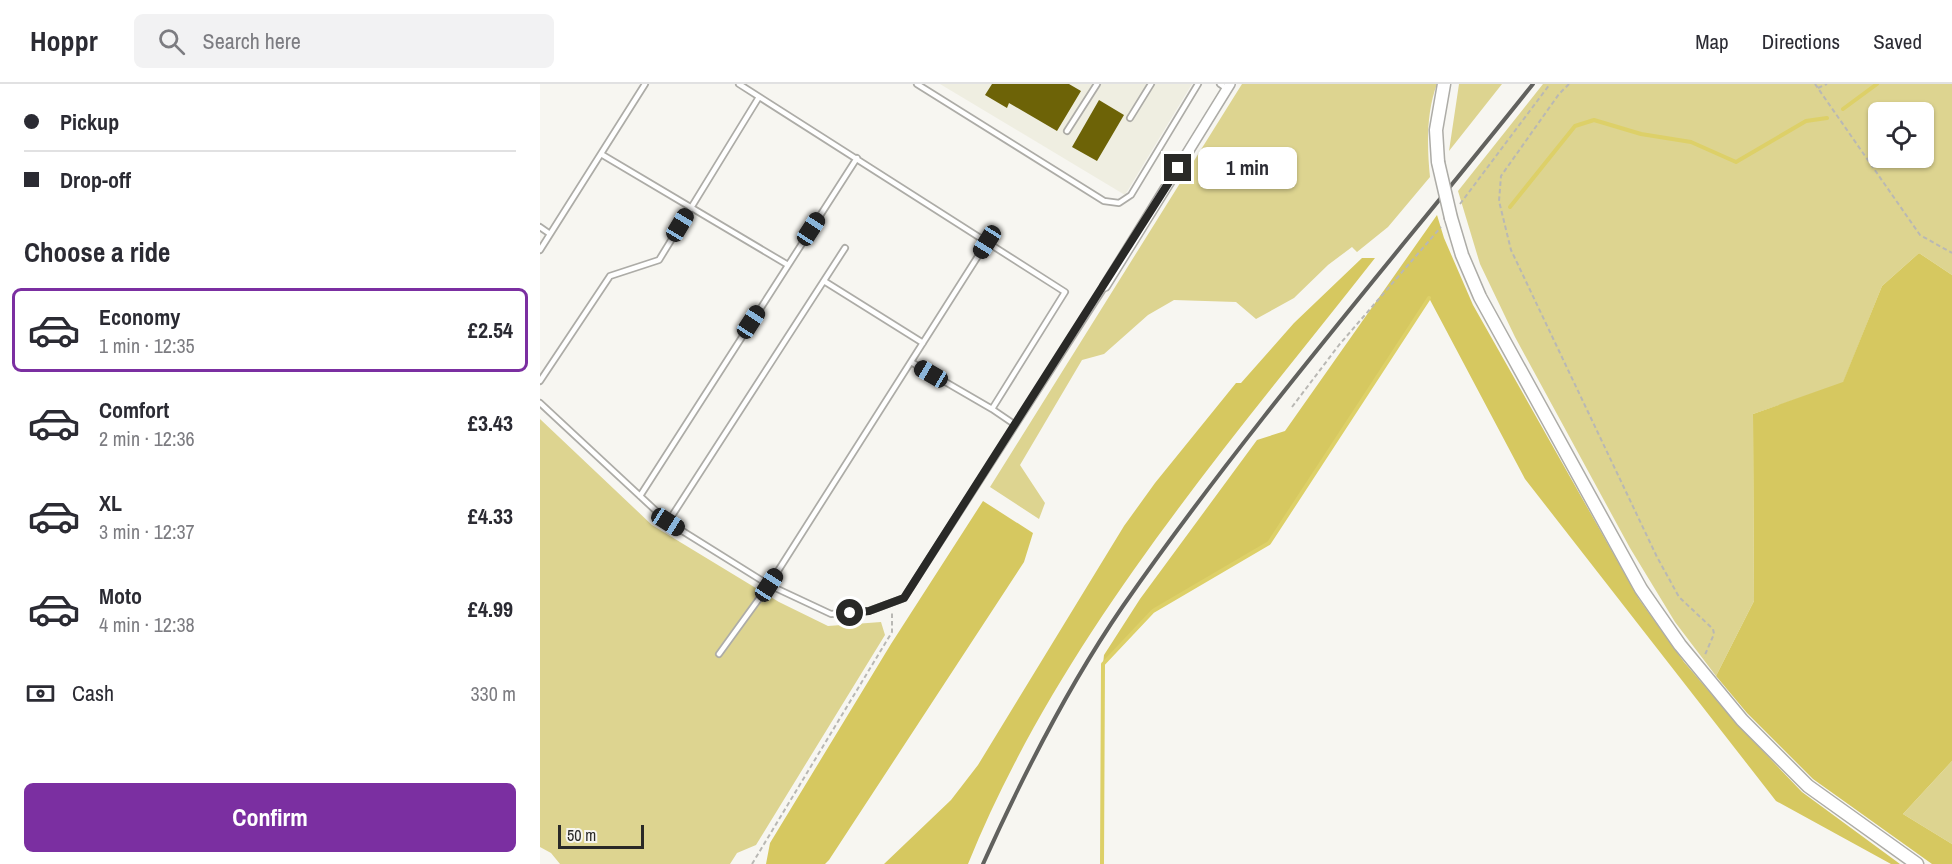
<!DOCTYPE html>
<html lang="en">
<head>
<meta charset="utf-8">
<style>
  :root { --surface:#fff; --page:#f2f2f3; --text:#2b2b33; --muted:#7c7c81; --line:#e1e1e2; --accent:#7b2fa1 }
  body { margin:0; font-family:"Archivo Narrow",sans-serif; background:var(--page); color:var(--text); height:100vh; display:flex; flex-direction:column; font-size:22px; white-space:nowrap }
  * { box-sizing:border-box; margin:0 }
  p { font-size:20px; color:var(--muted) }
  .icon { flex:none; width:33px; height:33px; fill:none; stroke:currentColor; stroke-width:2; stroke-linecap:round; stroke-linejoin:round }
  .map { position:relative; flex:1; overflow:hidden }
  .side { display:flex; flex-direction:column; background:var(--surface); width:540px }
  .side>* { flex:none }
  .hud { display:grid; align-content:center; height:132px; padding:0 24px; background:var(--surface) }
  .tools { position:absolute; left:1328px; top:18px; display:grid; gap:12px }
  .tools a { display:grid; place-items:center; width:66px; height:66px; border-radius:9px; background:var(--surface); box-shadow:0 2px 4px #0004; font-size:30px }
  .scale { position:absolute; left:18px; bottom:15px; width:86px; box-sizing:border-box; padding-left:6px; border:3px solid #292927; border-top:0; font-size:16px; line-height:21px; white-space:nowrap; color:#292927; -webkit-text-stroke:4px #f7f6f1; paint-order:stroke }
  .end { position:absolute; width:27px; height:27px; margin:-14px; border:8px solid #292927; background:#fff; box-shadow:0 0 0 3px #fff }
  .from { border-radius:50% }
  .bubble { position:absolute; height:42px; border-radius:9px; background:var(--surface); box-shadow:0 2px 4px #0004; font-size:20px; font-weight:700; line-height:42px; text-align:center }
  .car { position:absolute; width:18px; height:36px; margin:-18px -9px; border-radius:8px; box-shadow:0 0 4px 2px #0007; background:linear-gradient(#222 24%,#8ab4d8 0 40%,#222 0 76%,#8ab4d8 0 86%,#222 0) }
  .hud b { display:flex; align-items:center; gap:21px; height:57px; font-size:22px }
  .hud b+b { border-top:2px solid var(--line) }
  .hud i { width:15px; height:15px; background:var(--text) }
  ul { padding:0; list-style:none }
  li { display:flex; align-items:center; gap:18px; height:84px; margin:0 12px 9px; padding:0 12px; border:3px solid transparent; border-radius:9px }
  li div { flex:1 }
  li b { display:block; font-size:22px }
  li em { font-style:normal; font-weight:700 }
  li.on { border-color:var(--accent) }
  li>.icon { width:54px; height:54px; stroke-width:1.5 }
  h2 { padding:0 24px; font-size:27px; line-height:72px }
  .pay { display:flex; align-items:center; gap:15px; height:66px; padding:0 24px; font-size:22px }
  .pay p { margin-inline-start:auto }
  .primary-button { display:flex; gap:12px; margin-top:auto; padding:12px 24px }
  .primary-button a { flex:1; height:69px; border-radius:9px; background:var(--accent); color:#fff; font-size:24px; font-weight:700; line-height:69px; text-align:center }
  header { display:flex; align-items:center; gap:36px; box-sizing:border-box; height:84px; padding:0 30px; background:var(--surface); border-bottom:2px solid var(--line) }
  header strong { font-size:28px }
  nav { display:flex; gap:33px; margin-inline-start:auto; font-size:21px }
  .search { width:420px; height:54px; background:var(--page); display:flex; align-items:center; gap:15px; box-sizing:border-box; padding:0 21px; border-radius:9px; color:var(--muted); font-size:22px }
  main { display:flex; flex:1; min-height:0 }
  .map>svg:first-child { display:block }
</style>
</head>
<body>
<header>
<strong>Hoppr</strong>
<div class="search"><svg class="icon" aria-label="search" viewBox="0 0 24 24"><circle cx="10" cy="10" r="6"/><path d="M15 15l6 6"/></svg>Search here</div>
<nav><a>Map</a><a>Directions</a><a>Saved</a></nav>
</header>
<main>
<section class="side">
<div class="hud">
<b><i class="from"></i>Pickup</b>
<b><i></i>Drop-off</b>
</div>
<h2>Choose a ride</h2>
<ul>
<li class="on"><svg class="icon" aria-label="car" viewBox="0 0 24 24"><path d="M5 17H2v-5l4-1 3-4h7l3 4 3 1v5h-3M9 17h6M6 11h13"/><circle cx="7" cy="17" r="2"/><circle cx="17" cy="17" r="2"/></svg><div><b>Economy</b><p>1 min · 12:35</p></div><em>£2.54</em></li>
<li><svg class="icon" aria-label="car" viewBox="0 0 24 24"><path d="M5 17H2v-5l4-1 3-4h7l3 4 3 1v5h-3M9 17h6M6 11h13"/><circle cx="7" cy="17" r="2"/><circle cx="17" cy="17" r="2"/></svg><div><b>Comfort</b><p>2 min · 12:36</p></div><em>£3.43</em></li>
<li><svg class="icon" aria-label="car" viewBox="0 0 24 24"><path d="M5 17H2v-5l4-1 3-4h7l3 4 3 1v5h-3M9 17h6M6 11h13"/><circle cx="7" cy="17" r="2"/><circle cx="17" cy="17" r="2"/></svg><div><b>XL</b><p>3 min · 12:37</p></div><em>£4.33</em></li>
<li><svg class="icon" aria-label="car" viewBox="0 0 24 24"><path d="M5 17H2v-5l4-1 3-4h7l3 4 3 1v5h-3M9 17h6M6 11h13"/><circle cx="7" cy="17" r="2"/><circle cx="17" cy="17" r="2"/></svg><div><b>Moto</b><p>4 min · 12:38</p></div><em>£4.99</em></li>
</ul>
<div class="pay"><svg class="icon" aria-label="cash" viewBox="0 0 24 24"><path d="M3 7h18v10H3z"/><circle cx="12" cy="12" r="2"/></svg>Cash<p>330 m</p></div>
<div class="primary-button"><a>Confirm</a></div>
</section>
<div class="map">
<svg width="1412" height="780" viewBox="0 0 1412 780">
  <rect width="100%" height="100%" fill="#f7f6f1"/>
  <path fill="#efeee1" d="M400,0H652L585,111Z"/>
  <path fill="#ddd490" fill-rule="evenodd" d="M702,0H897C886,29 887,63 890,93L848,143L817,168L812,163L788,181L754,214L716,235L696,218L634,216L608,231L564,270L542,276L480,381L505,419L499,435L450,403Z
    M919,0H962L909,67Z
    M1003,0H1412V191L1379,169L1342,202L1303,299L1213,330L1214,517L1176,592L1135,538L1090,464L975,253L940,180L918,107ZM1338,28H1383V74H1338Z
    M0,335L112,441L239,518L288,542L341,538L345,551L216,761L197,769L190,780H20L11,769L0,763Z
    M1412,677V760L1363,730Z"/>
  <path fill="#d6c860" d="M897,131L904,154L933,221L1099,515L1144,578L1198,641L1262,708L1360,780H1351L1236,717L985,395L889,214L729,459L613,527L563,580L564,571L600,515L717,356L745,347Z
    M1379,169L1412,191V677L1363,730L1412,760V780H1392L1273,695L1207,629L1176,592L1214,517L1213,330L1303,298L1342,202Z
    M822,174H835C685,365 520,553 428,780H344L411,716L438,681L584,442L615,399L696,299H701L754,239Z
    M443,417L493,449L484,478L289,776L285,780H226L230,759L351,560Z"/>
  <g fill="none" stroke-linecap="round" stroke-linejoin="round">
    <path stroke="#ddd068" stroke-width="4" d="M1303,25L1337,0
      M970,123L1035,42L1054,36L1101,50L1151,58L1196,78L1266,37L1287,34
      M562,780L563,580L613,527L729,459L889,214"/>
  </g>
  <path fill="#6d6307" d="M452,0H529L541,7L517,47L469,19L467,24L445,11Z
    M559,16L584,31L557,77L532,63Z"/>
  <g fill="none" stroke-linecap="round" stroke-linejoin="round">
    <g stroke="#adaca7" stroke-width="8">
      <path id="lane" d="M199,0L525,208L452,325L474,340
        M377,0L564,117L579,119L591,111L658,0
        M680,0L687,5
        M590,34L611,0
        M527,47L557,0
        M61,70L248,181
        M0,143L10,150
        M0,166L105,0
        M284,197L383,259
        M371,278L452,325
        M0,297L70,192L119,176L219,13
        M0,319L128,438L229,501L291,530L329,527L364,514L565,202
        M100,412L317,74
        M128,438L305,164
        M179,570L229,501L447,158"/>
    </g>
    <g stroke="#adaca7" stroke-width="12">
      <path id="street" d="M565,202L690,0"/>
    </g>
    <g stroke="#adaca7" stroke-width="15">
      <path id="secondary" d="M898,78L896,46L904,0
        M911,134L922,171L940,213L1101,505L1140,561L1202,636L1268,702L1377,780"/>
    </g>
    <path stroke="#b9b8b4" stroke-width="2" stroke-dasharray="4.5 3" stroke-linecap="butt" d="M1029,0L1019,10L961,92L959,117L971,166L1117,473L1139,513L1173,545L1174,550L1164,573
      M1275,0L1380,151L1412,169
      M1278,4L1287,0
      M920,120L1010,0
      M752,323L799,261L901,143
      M212,780L352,548V528"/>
    <use href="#lane" stroke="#fff" stroke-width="4.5"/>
    <use href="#street" stroke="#fff" stroke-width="9"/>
    <use href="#secondary" stroke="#fff" stroke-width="12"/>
    <path stroke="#61615e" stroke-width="4" d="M443,780C483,691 528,602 583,522C708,342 856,172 993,0"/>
    <g stroke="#adaca7" stroke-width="15" stroke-linecap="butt">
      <path id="secondary-bridge" d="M898,78L911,134"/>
    </g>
    <use href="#secondary-bridge" stroke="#fff" stroke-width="12"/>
  </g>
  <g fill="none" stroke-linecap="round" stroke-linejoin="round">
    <path stroke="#292927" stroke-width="8" d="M310,529L329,527L364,514L638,84"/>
  </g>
</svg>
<div class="tools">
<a><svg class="icon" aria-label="locate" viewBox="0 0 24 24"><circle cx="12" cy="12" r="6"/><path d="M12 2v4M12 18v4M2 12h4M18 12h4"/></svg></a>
</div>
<div class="scale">50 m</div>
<i class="end from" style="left:310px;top:529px"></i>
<i class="end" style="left:638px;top:84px"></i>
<div class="bubble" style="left:658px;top:63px;width:99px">1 min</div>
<i class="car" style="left:140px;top:141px;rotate:31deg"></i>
<i class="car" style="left:271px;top:145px;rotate:33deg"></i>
<i class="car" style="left:447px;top:158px;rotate:212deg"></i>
<i class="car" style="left:211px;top:238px;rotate:33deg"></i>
<i class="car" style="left:391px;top:290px;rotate:300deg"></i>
<i class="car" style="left:128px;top:438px;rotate:122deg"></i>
<i class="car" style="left:229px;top:501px;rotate:33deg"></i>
</div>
</main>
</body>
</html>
